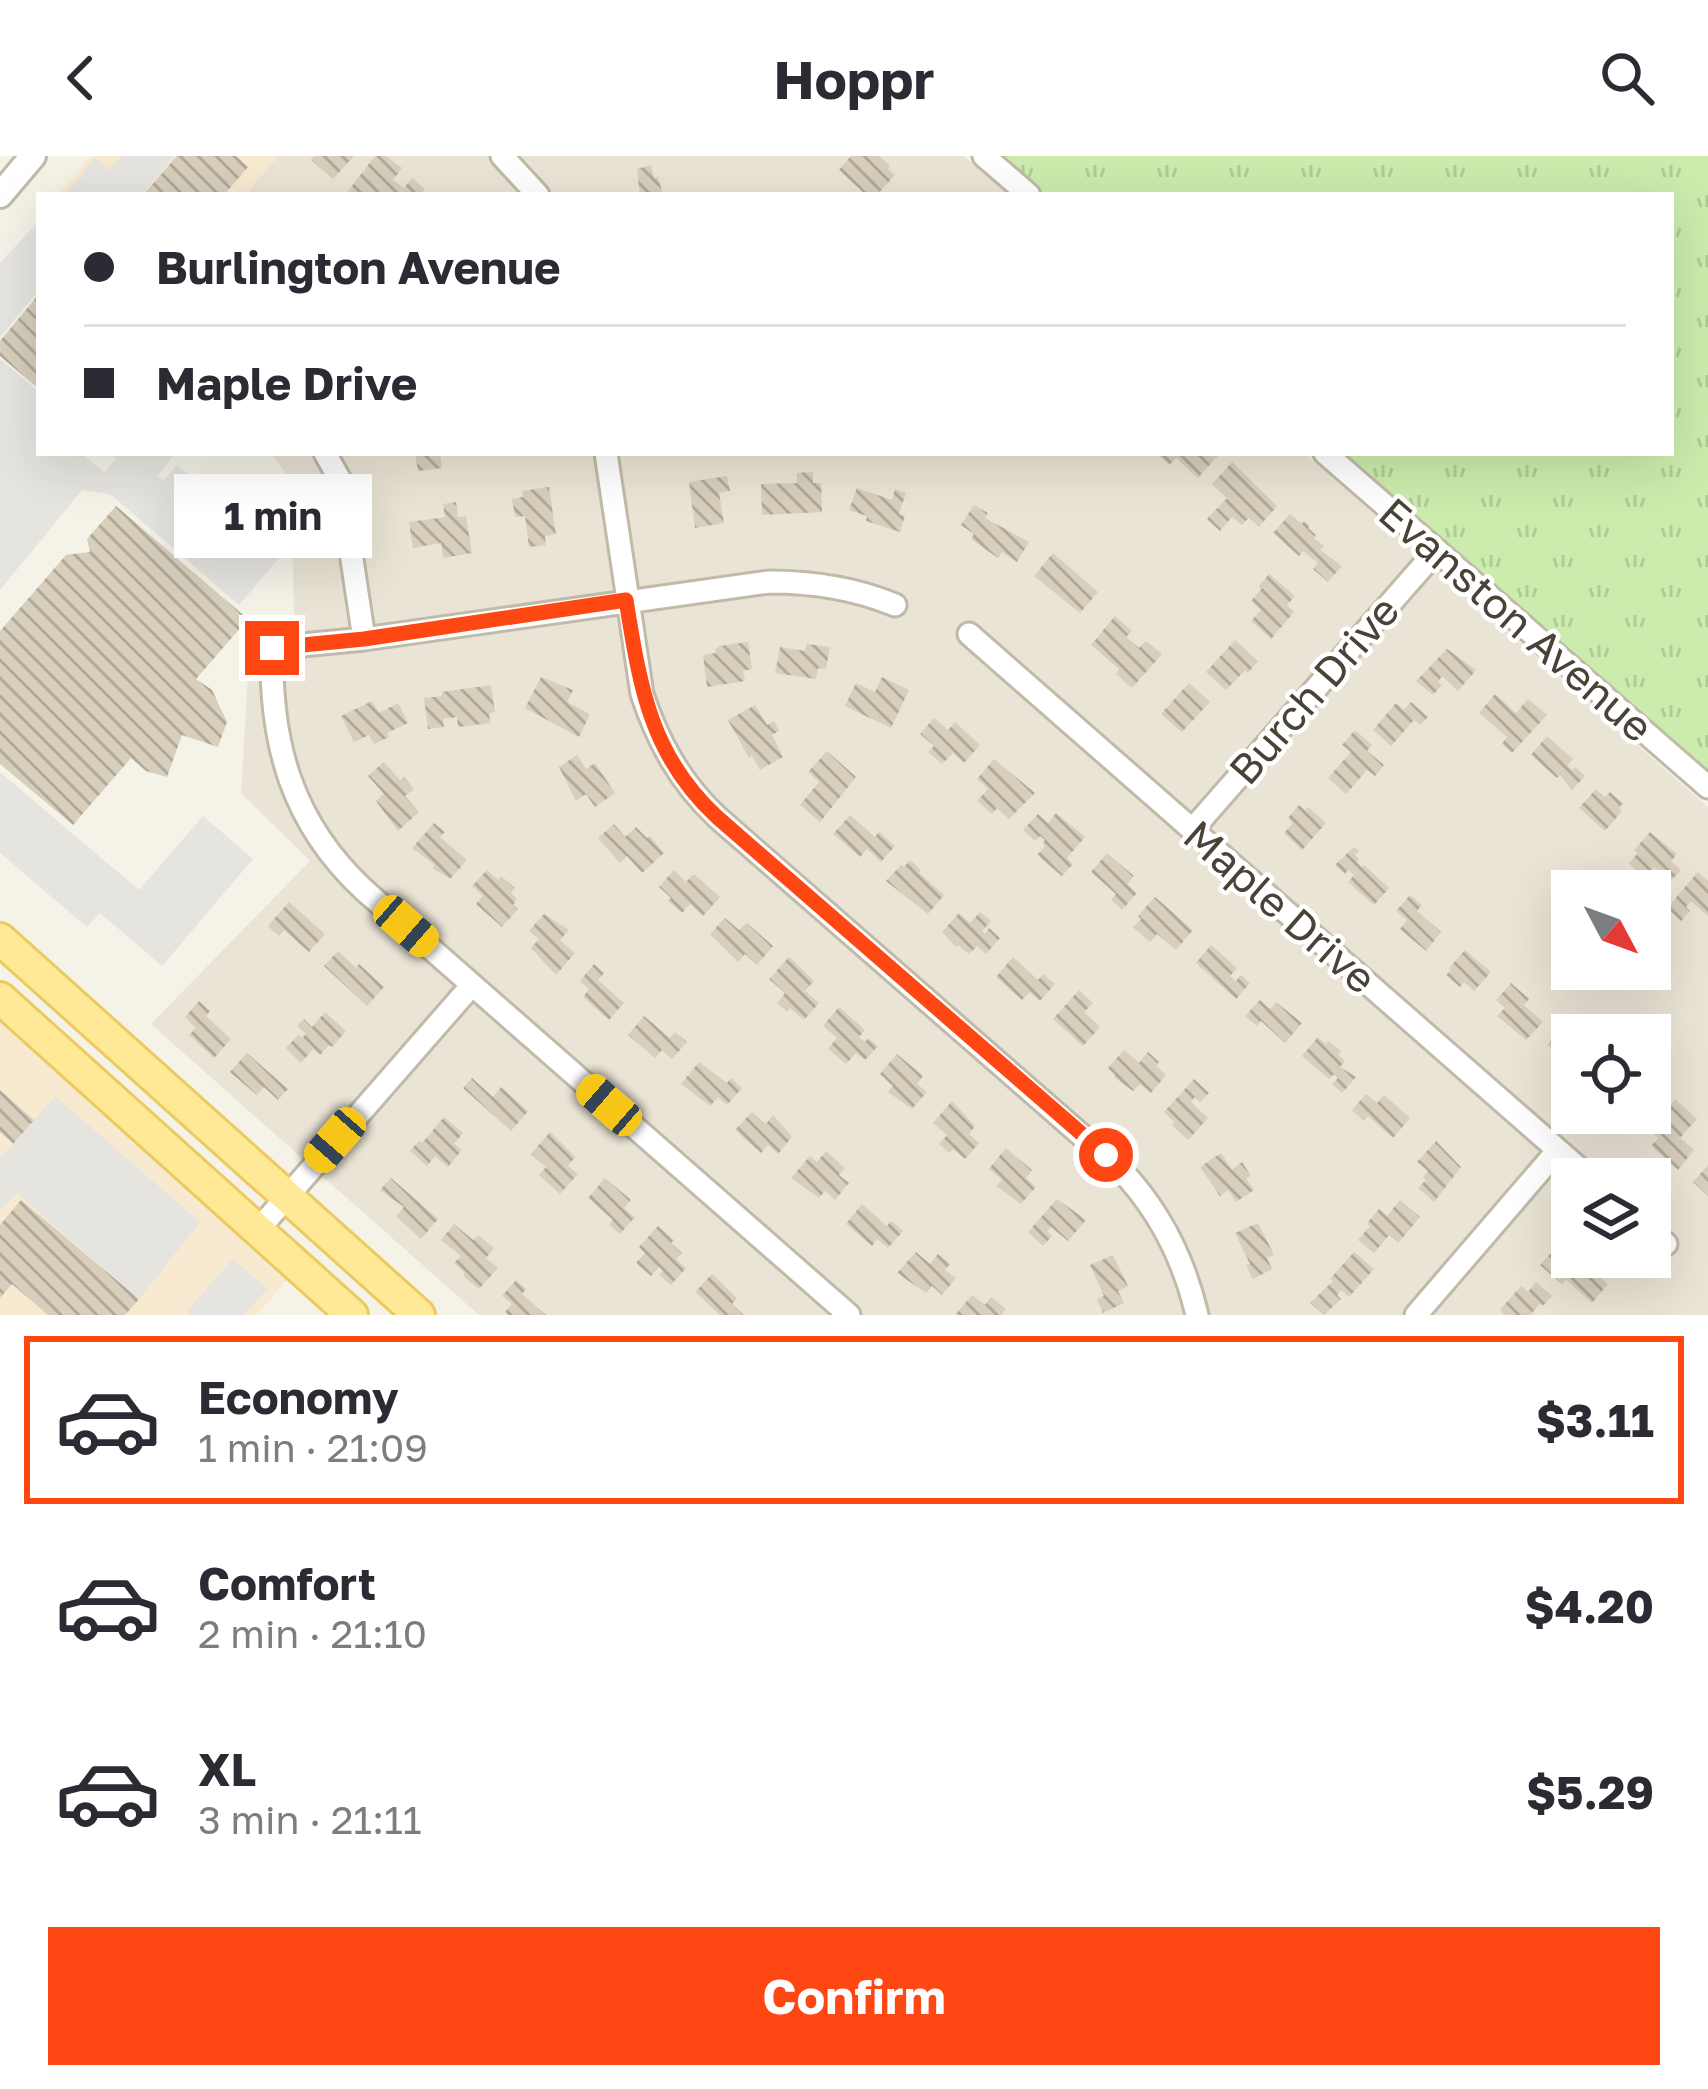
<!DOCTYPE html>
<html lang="en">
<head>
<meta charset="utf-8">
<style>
  :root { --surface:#fff; --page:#f7f7f7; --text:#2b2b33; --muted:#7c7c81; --line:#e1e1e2; --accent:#ff4714 }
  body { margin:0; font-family:"Golos Text",sans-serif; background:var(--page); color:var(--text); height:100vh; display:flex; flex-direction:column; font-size:45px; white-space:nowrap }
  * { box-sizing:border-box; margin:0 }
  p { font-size:39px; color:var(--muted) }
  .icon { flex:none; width:66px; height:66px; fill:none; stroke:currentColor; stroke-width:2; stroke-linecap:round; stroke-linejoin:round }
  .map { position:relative; height:1159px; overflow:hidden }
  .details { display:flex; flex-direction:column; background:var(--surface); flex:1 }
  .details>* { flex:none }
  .guide { position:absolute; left:36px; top:36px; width:1638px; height:264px; border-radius:0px; box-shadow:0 12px 48px #0002; display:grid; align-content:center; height:264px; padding:0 48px; background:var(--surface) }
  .needle { width:78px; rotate:131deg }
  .controls { position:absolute; left:1551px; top:714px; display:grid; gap:24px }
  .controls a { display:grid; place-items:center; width:120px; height:120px; border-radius:0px; background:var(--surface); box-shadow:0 12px 48px #0002; font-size:60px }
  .end { position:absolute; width:54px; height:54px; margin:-27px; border:15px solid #ff4714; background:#fff; box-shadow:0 0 0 6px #fff }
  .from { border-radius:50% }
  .bubble { position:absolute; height:84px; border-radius:0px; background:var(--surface); box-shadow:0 12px 48px #0002; font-size:39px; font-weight:700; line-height:84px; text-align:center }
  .car { position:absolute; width:36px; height:72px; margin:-36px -18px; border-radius:15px; box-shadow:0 0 9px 3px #0007; background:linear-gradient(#f5c518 24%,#345 0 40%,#f5c518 0 76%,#345 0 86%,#f5c518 0) }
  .guide b { display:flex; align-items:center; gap:42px; height:114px; font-size:45px }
  .guide b+b { border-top:3px solid var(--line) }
  .guide i { width:30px; height:30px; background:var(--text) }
  ul { padding:21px 0 0; list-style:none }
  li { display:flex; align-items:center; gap:36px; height:168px; margin:0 24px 18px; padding:0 24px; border:6px solid transparent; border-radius:0px }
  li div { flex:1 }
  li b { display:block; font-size:45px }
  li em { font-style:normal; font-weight:700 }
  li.selected { border-color:var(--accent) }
  li>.icon { width:108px; height:108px; stroke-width:1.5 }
  .button { display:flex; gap:24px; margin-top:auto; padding:24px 48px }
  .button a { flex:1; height:138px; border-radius:0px; background:var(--accent); color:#fff; font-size:48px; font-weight:700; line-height:138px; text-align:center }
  header { display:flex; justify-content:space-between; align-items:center; height:156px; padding:0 48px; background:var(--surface); font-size:54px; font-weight:700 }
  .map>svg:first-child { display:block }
</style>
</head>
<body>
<header><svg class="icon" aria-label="back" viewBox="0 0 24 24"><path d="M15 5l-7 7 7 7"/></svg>Hoppr<svg class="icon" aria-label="search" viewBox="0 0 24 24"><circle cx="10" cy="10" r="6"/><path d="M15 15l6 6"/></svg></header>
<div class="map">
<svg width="1708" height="1159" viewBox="0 0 1708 1159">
  <defs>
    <pattern id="park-tufts" width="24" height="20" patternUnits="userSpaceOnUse" patternTransform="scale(3)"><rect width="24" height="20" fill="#cbecad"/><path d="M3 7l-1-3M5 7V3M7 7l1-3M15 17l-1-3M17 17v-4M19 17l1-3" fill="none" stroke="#b0cc95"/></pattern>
    <pattern id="building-back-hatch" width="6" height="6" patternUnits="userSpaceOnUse" patternTransform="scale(3)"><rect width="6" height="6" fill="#d7cebc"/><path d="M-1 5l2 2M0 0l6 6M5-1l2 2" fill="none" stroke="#b0a99a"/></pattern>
  </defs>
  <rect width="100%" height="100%" fill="#f5f2e7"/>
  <path fill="#e9e4d5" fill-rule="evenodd" d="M278,0H964L1009,39H245Z
    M270,297H1304L1708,651V1159H479L151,868L310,705L241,637L250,487L294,462L291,323ZM1572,735H1650V813H1572ZM1572,879H1650V957H1572ZM1572,1023H1650V1101H1572Z"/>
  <path fill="#f8ead1" d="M91,0H278L245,39H56Z
    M0,854L289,1122L256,1159H0Z"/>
  <path fill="url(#park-tufts)" d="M984,0H1708V632L1324,297H1671V39H1029Z"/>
  <path fill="#e6e4df" d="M121,0H175L141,39H64L95,2L109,14Z
    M39,65V134L0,181V107Z
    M0,203L39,236V297H81L104,316L116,303L110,297H176L157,320L164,324L177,309L282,399L239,449L110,338L82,334L0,434Z
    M0,616L139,734L203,660L253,703L162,810L100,757L87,771L0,697Z
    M55,940L200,1066L139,1143L16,1037L0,1055V998L3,1000Z
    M233,1103L267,1133L244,1159H190L186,1156Z"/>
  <path fill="url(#building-back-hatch)" d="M177,0H236L248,11L224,39H143Z
    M314,0H354L333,23L311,4Z
    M375,0H386L402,12L393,24L404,32L412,22L425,33L420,39H345Z
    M851,0H879L890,10L888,13L895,19L877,39H866L839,14Z
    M651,9L654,22L658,21L663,39H640L637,13Z
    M39,138V233L0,200V185Z
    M415,297H440L442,312L418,315Z
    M1156,297H1220L1198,322L1176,302L1169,309Z
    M1232,306L1277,350L1259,371L1249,362L1241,369L1232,361L1220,375L1207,363L1227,342L1212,328Z
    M813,316V327H821L822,356L762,359L761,328L797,327V317Z
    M727,320L730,335L719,337L724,367L695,372L689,326Z
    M549,331L556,378L545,380L546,389L529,391L525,360L515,361L512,343L523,341L522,335Z
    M857,332L892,344L895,333L906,337L899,358L905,360L900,376L866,365L867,360L849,354Z
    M456,346L458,361L466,360L472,397L443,402L441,387L413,392L409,366L445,361L443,348Z
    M974,349L988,357L985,362L1029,386L1017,406L1002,396L998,402L971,383L974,378L961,369Z
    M116,350L248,463L196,523L212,534L227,566L218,591L182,579L167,621L146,615L131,602L73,669L0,608V475L66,399L90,396L87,383Z
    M1290,358L1302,368L1304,365L1310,370L1308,372L1316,379L1314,382L1324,390L1320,394L1342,410L1328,426L1313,413L1318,407L1303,395L1299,400L1273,377Z
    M1053,397L1098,436L1080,457L1034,420Z
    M1269,418L1295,440L1287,449L1294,456L1271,483L1251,465L1261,454L1251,445L1262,432L1259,430Z
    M1115,460L1132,475L1126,481L1139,492L1146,485L1162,498L1132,532L1116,518L1119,513L1091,489Z
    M1235,484L1258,505L1248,517L1245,514L1226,534L1206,516Z
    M748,486L752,513L743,515L745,525L707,531L703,499L716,497L715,493L720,490Z
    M807,488L830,491L826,513L818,512L816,523L775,517L780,491L805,495Z
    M1447,493L1476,514L1458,535L1442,520L1438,526L1442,529L1433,539L1416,525Z
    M541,521L573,534L567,546L590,558L579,581L525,552Z
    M882,521L909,534L891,572L845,550L856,527L875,536Z
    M1189,527L1210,546L1182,576L1161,558Z
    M491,529L495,556L489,557L490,567L458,571L457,561L443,563L444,571L428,573L424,542L442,540V536Z
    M1495,538L1516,557L1528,543L1547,559L1512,597L1502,588L1507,581L1479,557Z
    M372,545L379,557L398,547L408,567L387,577L389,581L374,588L369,579L354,586L341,560Z
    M1411,546L1428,561L1420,569L1414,564L1391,590L1373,574L1396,547L1404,554Z
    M755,549L767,569L774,565L779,575L772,579L783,601L760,614L752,600L749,602L728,564Z
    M934,562L948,574L955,566L980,589L964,607L953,597L942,608L928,596L934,590L920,578Z
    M1355,574L1372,589L1367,595L1384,609L1375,620L1367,614L1346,638L1328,622L1351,596L1342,589Z
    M1547,580L1573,603L1567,610L1573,614L1575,611L1585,620L1572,634L1560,619L1557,622L1531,599Z
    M827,595L856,621L820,666L800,649L819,626L808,616Z
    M577,599L586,613L595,607L615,637L595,651L586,638L576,645L559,611Z
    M994,603L1035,637L1009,663L997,652L992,658L977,645L988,633L977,623Z
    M384,606L400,624L404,621L414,633L405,640L419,656L398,675L376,645L384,638L368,620Z
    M1596,633L1605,641L1610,636L1623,647L1619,652L1622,655L1605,675L1579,652Z
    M1299,649L1305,654L1308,651L1326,667L1302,694L1284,677L1293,667L1288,662Z
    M1056,657L1085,681L1067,702L1073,708L1062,720L1037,699L1045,690L1043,687L1045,684L1040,680L1035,685L1023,674L1038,658L1048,667Z
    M850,659L875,681L879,676L895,690L881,706L867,693L860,701L833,678Z
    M434,667L445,676L440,681L467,704L450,723L432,712L435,709L412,692Z
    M614,668L625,681L636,671L647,682L650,680L664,697L642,717L627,700L620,707L598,682Z
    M1650,676L1677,698L1671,705L1681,714L1658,739L1648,730L1660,717L1654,711L1646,720L1642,717L1640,719L1629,707L1638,697L1634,694Z
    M1354,691L1359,695L1355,699L1359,703L1357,706L1362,711L1364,709L1389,732L1374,749L1348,726L1354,719L1348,714L1345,718L1335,709Z
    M1107,697L1134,720L1127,728L1137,737L1122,754L1111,744L1116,738L1091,716Z
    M910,704L921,714L919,717L944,739L928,758L886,725L901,709L904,711Z
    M487,714L498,724L501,720L515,732L511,737L517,743L513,749L518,753L502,771L476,748L483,740L472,730Z
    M674,714L686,726L694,718L720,741L703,760L690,748L682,757L668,745L671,742L659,731Z
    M1698,716L1708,725V760L1691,745L1686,751L1690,755L1681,765L1667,752Z
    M1410,739L1422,749L1417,755L1441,776L1426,795L1400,773L1407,764L1396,755Z
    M1155,741L1193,774L1176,794L1157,778L1150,786L1133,771L1141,763L1138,760Z
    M289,746L325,778L309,796L284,774L279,780L268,770Z
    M980,756L991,765L982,775L985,778L989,772L1000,782L986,798L977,790L969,798L958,789L956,791L942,776L959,757L970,767Z
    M544,758L569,774L560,784L575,797L556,819L531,792L539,783L529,775Z
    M725,762L739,774L747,767L773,790L757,809L745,798L738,806L710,778Z
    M1211,789L1237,812L1230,820L1236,825L1241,819L1250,827L1236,843L1196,807Z
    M1465,794L1491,816L1474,835L1464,826L1460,831L1446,819L1451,814L1449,812Z
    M338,795L356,812L359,808L384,831L367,850L324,810Z
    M789,801L814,825L805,835L819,847L804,864L790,852L787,856L777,847L785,837L769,823Z
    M1013,801L1038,824L1043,818L1055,828L1040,845L1030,836L1022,844L996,821Z
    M594,808L604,817L598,824L624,847L609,864L583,841L589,833L580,825Z
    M1511,827L1529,843L1524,849L1543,866L1526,884L1497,860L1505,852L1496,844Z
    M1079,834L1093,847L1084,856L1100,871L1083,890L1053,863Z
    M1260,844L1270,853L1276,846L1302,867L1285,887L1261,865L1257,870L1245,860Z
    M199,845L210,855L206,860L231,883L214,902L189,879L196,872L185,861Z
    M839,851L865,874L859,881L865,886L868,882L878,890L865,904L856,897L846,908L828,893L837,882L823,870Z
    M325,856L346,875L332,891L329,889L320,899L313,893L301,907L286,892L299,878L302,882L306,878L297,870L304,863L312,871Z
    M644,860L670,882L675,876L687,886L672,903L662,894L655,902L628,879Z
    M1562,872L1572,880L1568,888L1572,891V925L1550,906L1558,898L1547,889Z
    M1318,881L1326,888L1329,885L1341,895L1338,899L1345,905L1340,911L1356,921L1342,937L1332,928L1338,922L1334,918L1329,923L1302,900Z
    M1124,894L1139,907L1148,896L1159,906L1156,910L1166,919L1151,937L1140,928L1133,935L1114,921L1115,919L1108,912Z
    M247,897L288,933L278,944L264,931L257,939L230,916Z
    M897,898L923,920L917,928L927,936L912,953L888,936L893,930L880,918Z
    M699,906L727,927L731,922L742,932L727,949L718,941L710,950L681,928Z
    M472,922L493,941L501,931L528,955L511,975L463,932Z
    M1194,923L1209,937L1200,946L1195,941L1191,946L1208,962L1188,984L1172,969L1174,966L1164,956Z
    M0,934L34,964L13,988L0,976Z
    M1366,938L1377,947L1384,939L1410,962L1393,982L1368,960L1364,965L1352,954Z
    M1675,943L1697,963L1680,982L1694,994L1678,1014L1651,990L1658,982L1648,973Z
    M952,945L975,970L969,978L979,987L965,1003L953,993L949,997L939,988L947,979L933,967Z
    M752,956L766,968L773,959L792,981L778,998L768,989L761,997L735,974Z
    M444,961L463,977L454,988L462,994L448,1011L435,1000L427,1010L410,995L419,985L422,987Z
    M550,976L575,1001L568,1010L578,1018L560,1038L539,1019L546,1011L531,998Z
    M1436,985L1461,1011L1434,1046L1418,1032L1426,1024L1423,1021L1428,1015L1417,1006Z
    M1006,992L1032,1014L1026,1022L1036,1031L1021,1048L996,1030L1002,1024L989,1013Z
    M826,995L845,1012L839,1019L849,1027L835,1044L825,1035L819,1042L791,1022L810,1000L817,1006Z
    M1221,997L1232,1014L1242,1006L1251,1020L1246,1022L1254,1034L1236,1046L1228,1034L1220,1040L1200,1011Z
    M1708,1009V1040L1693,1026Z
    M391,1022L438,1063L421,1083L396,1060L404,1051L380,1034Z
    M605,1022L631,1044L624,1052L635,1061L620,1078L609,1069L613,1064L588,1042Z
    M1057,1043L1086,1064L1068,1085L1051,1071L1047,1075L1052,1080L1043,1090L1028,1076Z
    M21,1044L139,1143L125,1159H48L12,1128L0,1142V1069Z
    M1400,1044L1420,1061L1398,1087L1389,1079L1374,1097L1358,1084L1370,1070L1367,1067L1379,1053L1387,1060Z
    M862,1048L887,1070L891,1065L903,1075L888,1092L877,1083L872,1090L846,1068Z
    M1258,1067L1274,1099L1267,1102L1272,1113L1253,1123L1246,1109L1250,1108L1235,1077Z
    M454,1068L473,1084L478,1079L494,1092L486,1102L498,1112L479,1133L463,1120L465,1117L454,1107L461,1100L441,1084Z
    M658,1070L674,1084L671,1087L682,1097L676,1103L686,1112L671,1129L659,1119L663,1115L659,1111L651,1120L636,1107L645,1097L639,1091Z
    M1566,1080L1572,1085V1101H1587L1583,1106L1608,1128L1592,1147L1566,1124L1562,1128L1540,1109Z
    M916,1096L930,1108L938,1098L950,1108L945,1114L956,1122L942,1139L932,1130L926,1137L897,1117Z
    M1354,1096L1374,1113L1349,1141L1341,1134L1337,1139L1341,1143L1324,1159L1310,1147L1333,1125L1330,1123Z
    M1113,1099L1128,1130L1118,1135L1124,1147L1103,1157L1097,1143L1104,1140L1090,1109Z
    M712,1118L737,1142L732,1148L744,1159H720L695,1136Z
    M516,1124L526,1133L522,1138L546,1159H508L505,1156L512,1148L502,1140Z
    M1536,1126L1552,1140L1543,1150L1540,1148L1530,1159H1505L1500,1154L1521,1130L1528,1136Z
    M972,1139L985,1149L991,1141L1006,1153L1001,1159H955Z"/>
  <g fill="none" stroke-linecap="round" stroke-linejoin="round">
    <g stroke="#c1baa9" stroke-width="27">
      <path id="minor" d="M502,0L538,39
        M984,0L1029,39
        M325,297L340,324L364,483
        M606,297L642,538C658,586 680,626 717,661L1120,1013C1160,1055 1184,1103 1197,1159
        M1325,297L1708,631
        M969,478L1591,1023
        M1192,674L1437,394
        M257,1075L472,829
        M1650,1075L1666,1088
        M849,1159L364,734C292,667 270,588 272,492L364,483L769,426C812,426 854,432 895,449
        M1416,1159L1558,994"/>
    </g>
    <g stroke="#c1baa9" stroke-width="30">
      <path id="tertiary" d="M0,39L33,0"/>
    </g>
    <g stroke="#eccb5e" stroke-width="36">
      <path id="primary" d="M0,783L419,1159
        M0,842L352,1159"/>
    </g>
    <use href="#minor" stroke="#fff" stroke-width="21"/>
    <use href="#tertiary" stroke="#fff" stroke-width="24"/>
    <use href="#primary" stroke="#ffe896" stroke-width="30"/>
  </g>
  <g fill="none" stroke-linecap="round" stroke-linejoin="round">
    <path stroke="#ff4714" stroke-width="15" d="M272,492L364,483L626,444C640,530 650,599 717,661L1106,999"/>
  </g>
  <g text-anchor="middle" stroke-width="9" stroke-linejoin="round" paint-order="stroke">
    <g font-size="42" fill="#494236" stroke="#fff">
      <text transform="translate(1516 464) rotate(41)" y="15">Evanston Avenue</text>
      <text transform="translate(1314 534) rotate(-49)" y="15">Burch Drive</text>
      <text transform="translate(1280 751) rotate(41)" y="15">Maple Drive</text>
    </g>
  </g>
</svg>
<div class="controls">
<a><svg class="needle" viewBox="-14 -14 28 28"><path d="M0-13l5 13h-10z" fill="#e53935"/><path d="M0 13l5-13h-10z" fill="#7c7c81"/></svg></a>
<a><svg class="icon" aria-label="locate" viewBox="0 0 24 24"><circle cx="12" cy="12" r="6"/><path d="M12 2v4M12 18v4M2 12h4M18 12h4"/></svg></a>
<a><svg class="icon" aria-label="layers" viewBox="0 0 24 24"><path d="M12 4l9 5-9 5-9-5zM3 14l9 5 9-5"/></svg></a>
</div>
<i class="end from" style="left:1106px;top:999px"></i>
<i class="end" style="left:272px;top:492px"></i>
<div class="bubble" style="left:174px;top:318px;width:198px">1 min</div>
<i class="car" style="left:406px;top:770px;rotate:131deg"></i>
<i class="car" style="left:609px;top:949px;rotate:311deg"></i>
<i class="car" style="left:335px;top:984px;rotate:221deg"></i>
<div class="guide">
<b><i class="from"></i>Burlington Avenue</b>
<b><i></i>Maple Drive</b>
</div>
</div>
<section class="details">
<ul>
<li class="selected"><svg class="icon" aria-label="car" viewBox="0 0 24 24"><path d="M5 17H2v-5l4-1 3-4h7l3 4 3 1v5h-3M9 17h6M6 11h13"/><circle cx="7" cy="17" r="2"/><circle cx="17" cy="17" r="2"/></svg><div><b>Economy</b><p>1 min · 21:09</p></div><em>$3.11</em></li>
<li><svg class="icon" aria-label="car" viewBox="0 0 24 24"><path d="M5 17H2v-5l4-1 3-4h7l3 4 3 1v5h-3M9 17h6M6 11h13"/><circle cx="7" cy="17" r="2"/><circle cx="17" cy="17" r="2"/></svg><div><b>Comfort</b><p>2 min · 21:10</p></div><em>$4.20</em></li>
<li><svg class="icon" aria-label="car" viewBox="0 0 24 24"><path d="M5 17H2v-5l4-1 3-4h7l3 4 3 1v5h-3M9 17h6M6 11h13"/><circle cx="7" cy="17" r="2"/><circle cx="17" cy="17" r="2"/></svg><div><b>XL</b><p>3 min · 21:11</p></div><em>$5.29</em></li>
</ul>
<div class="button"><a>Confirm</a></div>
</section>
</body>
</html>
